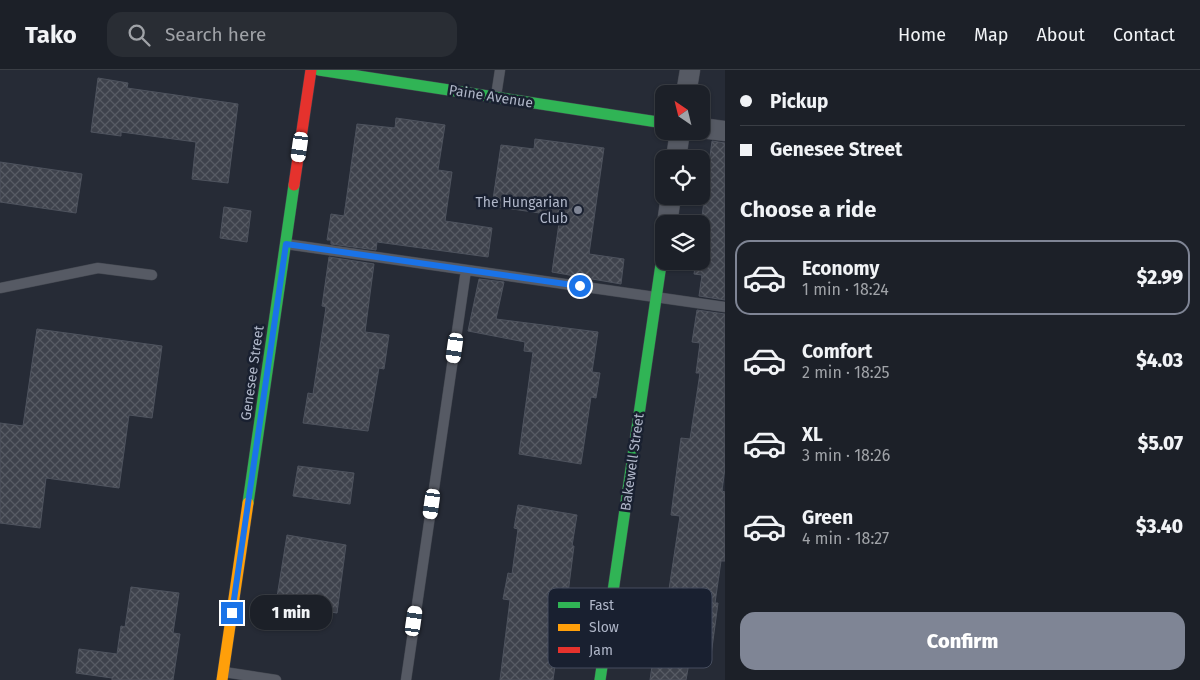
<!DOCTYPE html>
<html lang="en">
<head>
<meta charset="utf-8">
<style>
  :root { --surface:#1c2028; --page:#292d34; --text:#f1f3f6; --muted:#a0a3a8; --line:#3a3e45; --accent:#7f8595 }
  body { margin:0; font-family:"Fira Sans",sans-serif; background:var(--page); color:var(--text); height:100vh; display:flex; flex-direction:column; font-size:19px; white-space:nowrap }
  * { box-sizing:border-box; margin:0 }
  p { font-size:16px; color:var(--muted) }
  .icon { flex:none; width:28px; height:28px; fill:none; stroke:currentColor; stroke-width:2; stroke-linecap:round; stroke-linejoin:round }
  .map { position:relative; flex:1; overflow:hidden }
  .sheet { display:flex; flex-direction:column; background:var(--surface); width:475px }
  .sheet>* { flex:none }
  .top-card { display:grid; align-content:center; height:110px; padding:0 15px; background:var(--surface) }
  .needle { width:32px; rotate:325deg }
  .controls { position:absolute; left:655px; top:15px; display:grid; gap:10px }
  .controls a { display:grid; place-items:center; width:55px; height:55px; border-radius:10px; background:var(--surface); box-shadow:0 1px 4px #0004,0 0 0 1px var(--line); font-size:25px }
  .end { position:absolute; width:22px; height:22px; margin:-11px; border:6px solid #1a73e8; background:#fff; box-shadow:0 0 0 2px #fff }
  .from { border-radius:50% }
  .bubble { position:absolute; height:35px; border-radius:15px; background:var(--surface); box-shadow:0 1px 4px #0004,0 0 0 1px var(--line); font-size:16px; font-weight:800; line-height:35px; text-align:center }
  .car { position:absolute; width:15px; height:30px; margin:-15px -8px; border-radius:6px; box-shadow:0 0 4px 1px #0007; background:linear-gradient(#fff 24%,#345 0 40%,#fff 0 76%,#345 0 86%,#fff 0) }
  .top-card b { display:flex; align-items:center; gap:18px; height:48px; font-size:19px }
  .top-card b+b { border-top:1px solid var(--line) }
  .top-card i { width:12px; height:12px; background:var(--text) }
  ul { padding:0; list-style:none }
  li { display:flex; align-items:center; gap:15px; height:75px; margin:0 10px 8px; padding:0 5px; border:2px solid transparent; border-radius:15px }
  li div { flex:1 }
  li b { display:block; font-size:19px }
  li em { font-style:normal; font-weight:800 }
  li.selected { border-color:var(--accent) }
  li>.icon { width:45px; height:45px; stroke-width:1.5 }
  h2 { padding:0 15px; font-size:22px; line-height:60px }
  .action { display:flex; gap:10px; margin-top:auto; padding:10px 15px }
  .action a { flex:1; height:58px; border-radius:15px; background:var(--accent); color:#fff; font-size:20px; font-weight:800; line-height:58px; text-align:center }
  header { display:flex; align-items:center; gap:30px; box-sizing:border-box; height:70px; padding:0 25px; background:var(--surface); border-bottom:1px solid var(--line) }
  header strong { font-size:24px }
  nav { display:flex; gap:28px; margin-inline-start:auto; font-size:18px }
  .search { width:350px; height:45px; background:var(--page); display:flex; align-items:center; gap:12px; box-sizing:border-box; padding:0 18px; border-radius:15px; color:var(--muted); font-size:19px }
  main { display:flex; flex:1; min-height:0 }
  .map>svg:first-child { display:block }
</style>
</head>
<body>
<header>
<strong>Tako</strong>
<div class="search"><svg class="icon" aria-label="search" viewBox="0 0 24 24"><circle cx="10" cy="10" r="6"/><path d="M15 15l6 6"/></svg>Search here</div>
<nav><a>Home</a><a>Map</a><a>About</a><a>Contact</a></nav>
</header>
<main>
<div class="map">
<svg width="725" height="610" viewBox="0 0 725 610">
  <defs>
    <pattern id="building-cross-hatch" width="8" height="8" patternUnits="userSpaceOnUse" patternTransform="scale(1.25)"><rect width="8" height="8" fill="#3e424c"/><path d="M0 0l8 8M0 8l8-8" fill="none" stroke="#575b64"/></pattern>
  </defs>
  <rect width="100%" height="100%" fill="#262b36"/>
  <path fill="url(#building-cross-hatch)" stroke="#4e535e" d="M98,8L128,13L127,18L238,34L228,113L192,109L196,72L121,62V66L91,62Z
    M396,48L445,55L438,100L452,102L445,151L492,158L488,187L377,172L376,180L331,174V170H327L331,144L344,146L357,54L395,58Z
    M535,69L604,78L589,184L624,189L621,214L552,202L560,146L492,136L501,75L534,79Z
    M712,71L725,73V230L699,226L702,205L694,204L696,191H701V154Z
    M0,92L82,104L76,143L0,132Z
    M224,137L251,141L247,172L220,168Z
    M329,187L374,194L365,262L389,265L384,299L379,298L368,361L303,353L308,323L313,324L326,237L322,236Z
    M479,209L504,212L496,249L598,262L592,302L600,303L596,328L591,327L581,394L519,384L533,282L524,281L525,272L468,261Z
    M697,240L725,244V398L722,421L725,422V491H721L715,533H718L710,593L696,591L695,594L689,593L686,610H650L662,525L668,526L680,446L671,445L681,368L690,369L700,303H696L700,273L692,272Z
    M37,259L162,276L152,348L129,345L119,418L46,408L40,458L0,453V353L23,356Z
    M298,396L354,403L350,434L293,426Z
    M518,435L577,445L572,476H574L566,539L559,538L553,581L557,582L553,610H500L510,530L503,529L508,503L512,504L518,459L514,458Z
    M287,465L346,475L337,543L276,533Z
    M131,517L179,523L173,563L180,564L173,610H112V608L76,603L79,579L117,584L121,556L125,557Z"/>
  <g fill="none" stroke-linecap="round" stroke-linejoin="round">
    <g stroke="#42464f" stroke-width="11">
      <path id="lane" d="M496,26L500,0
        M286,174L725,237
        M0,218L98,198L152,205
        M224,602L276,610
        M406,610L466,200"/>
    </g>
    <g stroke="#42464f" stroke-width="21">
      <path id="street" d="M686,24L690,0
        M701,58L725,61
        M676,89L680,61
        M667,154L671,126"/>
    </g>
    <g stroke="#42464f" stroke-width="12">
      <path id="fast" d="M319,0L664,53
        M248,433L294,115
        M600,610L664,174"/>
    </g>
    <g stroke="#42464f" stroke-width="12">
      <path id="slow" d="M222,610L248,433"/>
    </g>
    <g stroke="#42464f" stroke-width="12">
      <path id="jam" d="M294,115L311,0"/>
    </g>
    <use href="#lane" stroke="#565a64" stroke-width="10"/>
    <use href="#street" stroke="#565a64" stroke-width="20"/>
    <use href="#fast" stroke="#30b455" stroke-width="11"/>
    <use href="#slow" stroke="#ff9f0a" stroke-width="11"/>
    <use href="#jam" stroke="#e5322d" stroke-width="11"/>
  </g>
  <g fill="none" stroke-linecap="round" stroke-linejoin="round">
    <path stroke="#1a73e8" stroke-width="6" d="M232,543L286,174L580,216"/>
  </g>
  <circle fill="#7f8595" stroke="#192030" stroke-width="2" cx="578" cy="140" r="5"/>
  <g text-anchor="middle" stroke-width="5" stroke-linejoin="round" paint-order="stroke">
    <g font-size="14" fill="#afb6c8" stroke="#192030">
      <text transform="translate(491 26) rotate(9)" y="5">Paine Avenue</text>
      <text transform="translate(252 303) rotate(-82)" y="5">Genesee Street</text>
      <text transform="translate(632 392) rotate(-82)" y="5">Bakewell Street</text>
    </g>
    <g font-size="14" fill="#afb6c8" stroke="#192030" text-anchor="end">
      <text x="568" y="137">The Hungarian<tspan x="568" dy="16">Club</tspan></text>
    </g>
  </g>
  <rect x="548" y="518" width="164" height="80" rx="8" fill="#192030" stroke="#464d5e" stroke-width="1"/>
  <rect x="558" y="532" width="22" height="6" fill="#30b455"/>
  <rect x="558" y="554" width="22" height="7" fill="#ff9f0a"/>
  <rect x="558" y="577" width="22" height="6" fill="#e5322d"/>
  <g font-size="14" fill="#afb6c8">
    <text x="589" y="540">Fast</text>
    <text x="589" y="562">Slow</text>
    <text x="589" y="585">Jam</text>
  </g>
</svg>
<div class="controls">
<a><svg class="needle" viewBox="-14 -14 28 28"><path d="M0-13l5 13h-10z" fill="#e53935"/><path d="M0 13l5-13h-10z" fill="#a0a3a8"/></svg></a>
<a><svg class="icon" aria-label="locate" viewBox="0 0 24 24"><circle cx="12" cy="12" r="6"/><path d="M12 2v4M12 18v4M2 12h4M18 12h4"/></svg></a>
<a><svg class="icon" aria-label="layers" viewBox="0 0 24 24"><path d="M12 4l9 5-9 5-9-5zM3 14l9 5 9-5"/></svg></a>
</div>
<i class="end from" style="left:580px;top:216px"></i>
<i class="end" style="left:232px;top:543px"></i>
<div class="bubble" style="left:250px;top:525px;width:82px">1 min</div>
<i class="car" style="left:300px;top:77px;rotate:188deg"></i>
<i class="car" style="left:455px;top:278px;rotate:188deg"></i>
<i class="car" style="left:432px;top:434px;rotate:188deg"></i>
<i class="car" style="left:414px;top:551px;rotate:8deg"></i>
</div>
<section class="sheet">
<div class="top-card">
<b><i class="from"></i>Pickup</b>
<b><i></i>Genesee Street</b>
</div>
<h2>Choose a ride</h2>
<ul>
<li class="selected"><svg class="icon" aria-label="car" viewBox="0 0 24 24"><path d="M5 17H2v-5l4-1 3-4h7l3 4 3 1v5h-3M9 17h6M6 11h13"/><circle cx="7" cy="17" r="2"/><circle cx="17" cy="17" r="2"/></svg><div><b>Economy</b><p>1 min · 18:24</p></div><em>$2.99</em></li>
<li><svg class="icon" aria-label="car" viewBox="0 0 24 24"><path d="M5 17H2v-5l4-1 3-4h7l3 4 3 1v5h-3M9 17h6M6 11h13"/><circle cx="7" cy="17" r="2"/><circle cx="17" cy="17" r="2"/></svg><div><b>Comfort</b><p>2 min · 18:25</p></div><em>$4.03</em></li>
<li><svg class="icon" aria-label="car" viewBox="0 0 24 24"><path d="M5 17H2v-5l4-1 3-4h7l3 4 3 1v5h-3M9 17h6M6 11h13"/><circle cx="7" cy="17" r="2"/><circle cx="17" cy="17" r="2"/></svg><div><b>XL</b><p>3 min · 18:26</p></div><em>$5.07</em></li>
<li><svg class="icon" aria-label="car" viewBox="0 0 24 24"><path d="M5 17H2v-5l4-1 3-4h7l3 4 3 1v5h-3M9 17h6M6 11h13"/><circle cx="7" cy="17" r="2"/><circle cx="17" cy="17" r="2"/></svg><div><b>Green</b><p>4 min · 18:27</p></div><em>$3.40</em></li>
</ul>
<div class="action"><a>Confirm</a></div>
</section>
</main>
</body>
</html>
